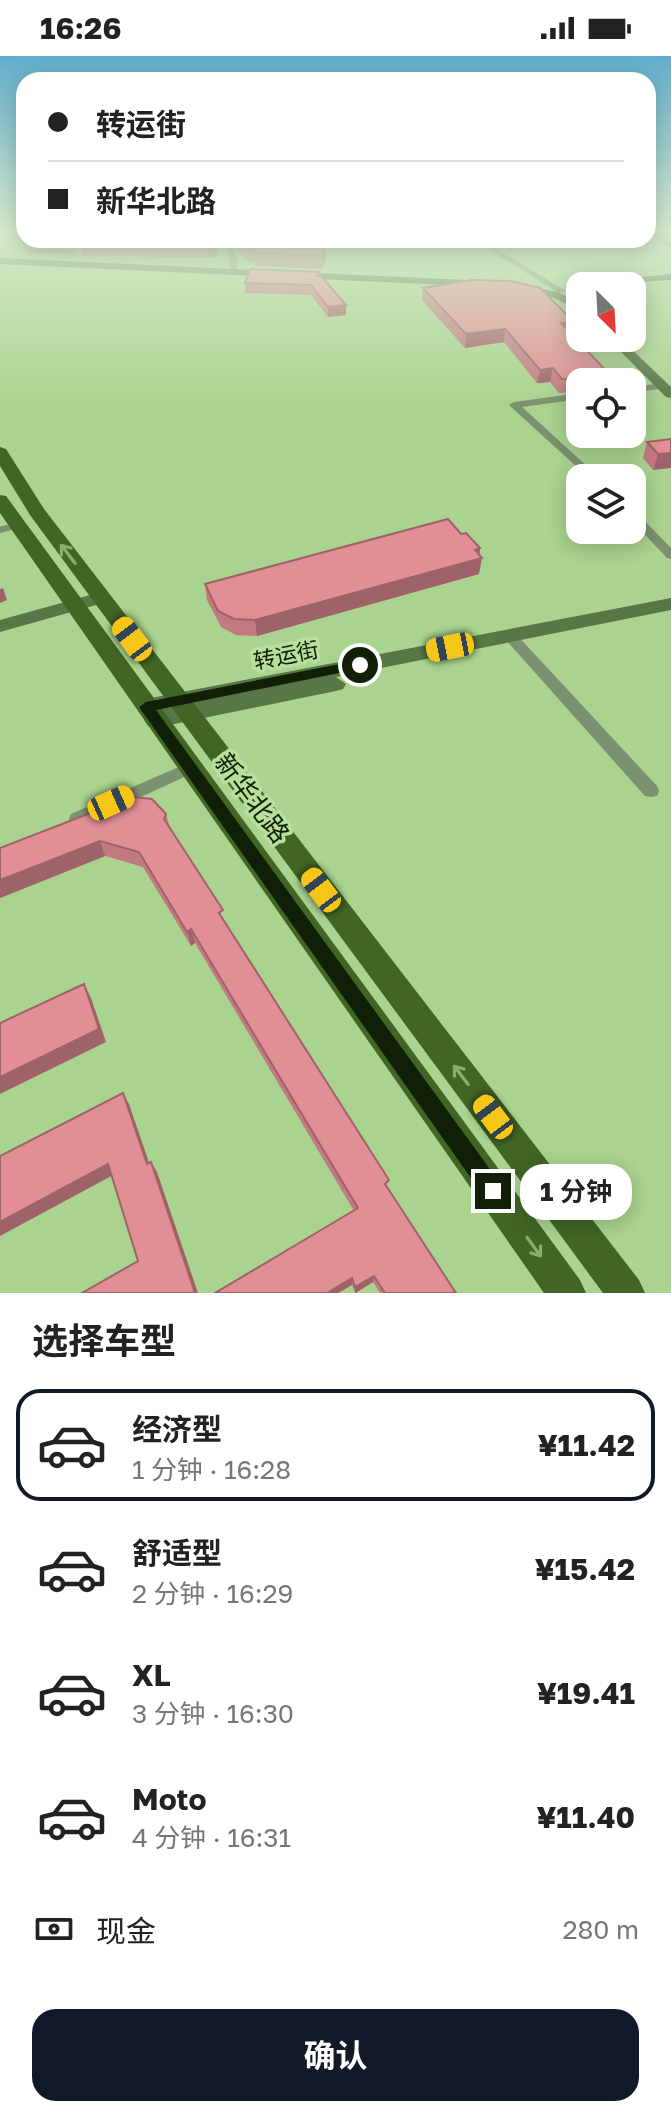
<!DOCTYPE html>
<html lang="zh">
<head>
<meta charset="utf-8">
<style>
  :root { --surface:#fff; --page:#f6f6f6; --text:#222; --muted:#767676; --line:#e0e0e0; --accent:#111827 }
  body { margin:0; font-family:"Golos Text","Noto Sans SC",sans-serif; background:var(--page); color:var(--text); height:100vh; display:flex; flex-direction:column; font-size:30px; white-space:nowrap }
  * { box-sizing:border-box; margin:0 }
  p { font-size:26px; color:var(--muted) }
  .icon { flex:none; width:44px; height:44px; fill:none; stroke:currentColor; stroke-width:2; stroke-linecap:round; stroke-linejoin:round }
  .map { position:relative; height:1237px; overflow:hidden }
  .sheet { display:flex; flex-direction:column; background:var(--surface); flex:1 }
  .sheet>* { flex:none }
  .top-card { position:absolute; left:16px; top:16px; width:640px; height:176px; border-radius:24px; box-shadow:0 4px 20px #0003; display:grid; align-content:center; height:176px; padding:0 32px; background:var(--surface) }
  .needle { width:52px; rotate:156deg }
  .buttons { position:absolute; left:566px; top:216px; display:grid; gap:16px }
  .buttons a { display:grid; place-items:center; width:80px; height:80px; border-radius:16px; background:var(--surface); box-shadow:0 4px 20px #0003; font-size:40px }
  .end { position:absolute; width:36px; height:36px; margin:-18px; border:10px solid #101f05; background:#fff; box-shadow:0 0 0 4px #fff }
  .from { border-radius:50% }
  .bubble { position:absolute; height:56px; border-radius:24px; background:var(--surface); box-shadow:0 4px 20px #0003; font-size:26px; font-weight:700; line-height:56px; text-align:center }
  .car { position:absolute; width:24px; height:48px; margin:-24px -12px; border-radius:10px; box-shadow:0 0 6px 2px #0007; background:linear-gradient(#f5c518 24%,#345 0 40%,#f5c518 0 76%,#345 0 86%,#f5c518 0) }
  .top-card b { display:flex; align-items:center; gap:28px; height:76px; font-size:30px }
  .top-card b+b { border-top:2px solid var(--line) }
  .top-card i { width:20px; height:20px; background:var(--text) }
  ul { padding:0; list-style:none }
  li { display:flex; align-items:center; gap:24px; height:112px; margin:0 16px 12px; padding:0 16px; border:4px solid transparent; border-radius:24px }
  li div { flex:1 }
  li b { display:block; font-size:30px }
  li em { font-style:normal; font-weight:700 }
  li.active { border-color:var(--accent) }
  li>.icon { width:72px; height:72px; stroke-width:1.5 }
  h2 { padding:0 32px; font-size:36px; line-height:96px }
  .pay { display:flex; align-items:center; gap:20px; height:88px; padding:0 32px; font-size:30px }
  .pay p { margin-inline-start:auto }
  .button { display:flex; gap:16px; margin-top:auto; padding:16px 32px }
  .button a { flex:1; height:92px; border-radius:24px; background:var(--accent); color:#fff; font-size:32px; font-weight:700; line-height:92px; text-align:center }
  .status { display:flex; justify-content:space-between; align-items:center; height:56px; padding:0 40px; background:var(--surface); direction:ltr }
  .status svg { height:22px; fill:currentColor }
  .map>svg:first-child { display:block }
</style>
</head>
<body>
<div class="status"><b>16:26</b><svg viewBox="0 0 49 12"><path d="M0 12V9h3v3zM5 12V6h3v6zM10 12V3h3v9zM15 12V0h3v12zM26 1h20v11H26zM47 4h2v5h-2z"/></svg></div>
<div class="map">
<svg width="671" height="1237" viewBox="0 0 671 1237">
  <rect width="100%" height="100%" fill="#a9d38f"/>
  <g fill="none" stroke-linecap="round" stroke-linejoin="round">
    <path stroke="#7c9170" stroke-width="6" d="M0,474L17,469"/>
    <path fill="#7c9170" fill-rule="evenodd" d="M223,184H229L238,202L236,214L229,212L230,202Z
      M474,184H482L566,235L559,237Z
      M663,327L666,328V332L632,337V331Z
      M580,337V343L522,351L600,422H589L509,349L514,346Z
      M632,455L636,456L671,492V503L667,502L632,465Z
      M510,575L515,577L657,730L659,735L657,740L651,741L645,740L505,583L503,580Z
      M190,706L195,708L198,712L195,716L83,768L77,770L71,768L69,763L71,758Z"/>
    <path fill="#597746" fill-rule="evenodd" d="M648,176H658L671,185V193Z
      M0,202L487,225L493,228L487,231L0,208Z
      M671,218V224L580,230V233L575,230L581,227Z
      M519,229L558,236L580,247V254L551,241L515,234L513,232Z
      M607,282H620L671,331V342L666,341Z
      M101,536L110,542L107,546L0,576V564Z
      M671,542V554L336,621L346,628L343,633L336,635L155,672L148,670L144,664L148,658L139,656L136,651L139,646L146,643Z"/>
    <path fill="#406525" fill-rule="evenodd" d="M0,391L6,393L44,453L639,1224L645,1237H603L30,459L0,410Z
      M0,439L6,440L580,1224L586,1237H544L0,457Z"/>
  </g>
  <path fill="#c27a80" d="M15,176H24L75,186L77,199L28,197Z
    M80,184H216L218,199L210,202L82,199Z
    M235,184H323L326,200L322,213L256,210L255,207L244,204L235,189Z
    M319,220L346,259L328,261L311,239L245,237V227Z
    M423,232L571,278L612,321L611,326H580V336L559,337L550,326L537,327L504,286L465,292L422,244Z
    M671,383L653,414L643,402L647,386Z
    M461,478L480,492L479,518L257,580L236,579L221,571L207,544L205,528Z
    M166,758L170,772L225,867L387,1132L456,1237H380L373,1226L356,1237H355L352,1229L338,1237H215L354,1155L195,887L191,890L143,811L105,800L0,842V792Z"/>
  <path fill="#9e6368" d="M217,186L218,199L210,202L208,190Z
    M326,187V200L322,213V200Z
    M346,249V259L328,261V251Z
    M574,266L571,279L561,267Z
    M505,273L504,286L465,292L466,278Z
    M553,312L550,326L537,327L540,314Z
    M671,397V412L653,414L658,398Z
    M480,492L479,502H482L479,518L257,580L255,564Z
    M3,532L7,544L0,547V533Z
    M100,785L105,800L0,842V824Z
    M191,873L195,887L191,890L187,876Z
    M84,928L91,942L106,986L0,1038V1021Z
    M123,1037L129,1048L153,1118L147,1108Z
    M151,1106L157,1116L198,1237H195Z
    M108,1108L115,1118L0,1180V1166Z
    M374,1220L373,1226L355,1237V1231Z
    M352,1222V1229L338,1237H327Z"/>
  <path fill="#e18e95" stroke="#9e6368" stroke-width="2" d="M25,184H73L75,186Z
    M80,184H216L217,186L208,190L80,186Z
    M239,184H323L326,187L322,200L255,197L256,194L243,191Z
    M250,213L319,216L317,220L322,221L346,249L328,251L311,229L245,227Z
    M472,224L510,225L540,232L574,266L561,267L612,321L562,323L553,312L540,314L505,273L466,278L423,232Z
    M671,383V397L658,398L647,386Z
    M448,463L461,478L466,477L480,492L475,494L482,502L255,564L234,563L218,555L205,528Z
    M123,740L152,743L166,758L164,763L223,854L219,857L389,1124L385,1128L456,1237H385L374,1220L355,1231L352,1222L327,1237H215L358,1152L191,873L187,876L139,796L100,785L0,824V792L111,749Z
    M84,928L99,973L0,1021V967Z
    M123,1037L147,1108L151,1106L195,1237H82L138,1205L108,1108L0,1166V1100Z"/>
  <defs><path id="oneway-shaft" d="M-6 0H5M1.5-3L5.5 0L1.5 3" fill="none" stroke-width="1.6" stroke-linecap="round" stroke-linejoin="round" transform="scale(2)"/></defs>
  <g stroke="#87af6c">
    <use href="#oneway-shaft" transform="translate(68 498) rotate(-127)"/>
    <use href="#oneway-shaft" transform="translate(461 1019) rotate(-127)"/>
    <use href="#oneway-shaft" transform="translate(534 1191) rotate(54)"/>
  </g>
  <linearGradient id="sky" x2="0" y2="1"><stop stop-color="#61adcc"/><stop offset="0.5" stop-color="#d8ebcd"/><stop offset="1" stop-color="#d8ebcd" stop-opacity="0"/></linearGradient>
  <rect width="671" height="349" fill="url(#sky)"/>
  <path fill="#101f05" d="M360,604L364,606V612L156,654L500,1127L503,1135L500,1142L493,1145L485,1142L139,651L146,646Z"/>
  <g text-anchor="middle" stroke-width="7" stroke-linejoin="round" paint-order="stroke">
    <g font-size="22" fill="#101f05" stroke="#b6e09c">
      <text transform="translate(286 599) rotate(-11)" y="8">转运街</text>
    </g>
    <g font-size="26" fill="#101f05" stroke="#b6e09c">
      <text transform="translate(252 742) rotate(53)" y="9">新华北路</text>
    </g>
  </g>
</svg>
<div class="buttons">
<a><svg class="needle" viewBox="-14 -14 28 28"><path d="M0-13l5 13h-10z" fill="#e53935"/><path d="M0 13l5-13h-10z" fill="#767676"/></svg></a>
<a><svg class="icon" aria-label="locate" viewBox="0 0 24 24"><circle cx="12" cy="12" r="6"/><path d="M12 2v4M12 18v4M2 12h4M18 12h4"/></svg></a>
<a><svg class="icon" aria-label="layers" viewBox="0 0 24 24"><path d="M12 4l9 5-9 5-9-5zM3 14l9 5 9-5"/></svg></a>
</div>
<i class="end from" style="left:360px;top:609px"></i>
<i class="end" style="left:493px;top:1135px"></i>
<div class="bubble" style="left:520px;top:1108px;width:112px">1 分钟</div>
<i class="car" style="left:132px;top:583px;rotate:323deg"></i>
<i class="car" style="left:450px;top:591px;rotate:259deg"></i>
<i class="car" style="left:111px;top:747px;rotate:66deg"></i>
<i class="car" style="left:321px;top:834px;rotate:323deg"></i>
<i class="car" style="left:493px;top:1061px;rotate:323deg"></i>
<div class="top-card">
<b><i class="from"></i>转运街</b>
<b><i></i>新华北路</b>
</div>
</div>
<section class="sheet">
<h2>选择车型</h2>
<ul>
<li class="active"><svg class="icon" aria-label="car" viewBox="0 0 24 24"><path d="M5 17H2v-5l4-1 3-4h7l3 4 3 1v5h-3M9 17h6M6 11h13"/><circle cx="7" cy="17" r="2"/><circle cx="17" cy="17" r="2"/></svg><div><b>经济型</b><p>1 分钟 · 16:28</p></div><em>¥11.42</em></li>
<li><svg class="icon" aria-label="car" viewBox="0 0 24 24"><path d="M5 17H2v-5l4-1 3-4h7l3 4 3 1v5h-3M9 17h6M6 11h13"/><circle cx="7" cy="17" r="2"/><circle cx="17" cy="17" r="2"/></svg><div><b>舒适型</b><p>2 分钟 · 16:29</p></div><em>¥15.42</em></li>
<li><svg class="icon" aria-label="car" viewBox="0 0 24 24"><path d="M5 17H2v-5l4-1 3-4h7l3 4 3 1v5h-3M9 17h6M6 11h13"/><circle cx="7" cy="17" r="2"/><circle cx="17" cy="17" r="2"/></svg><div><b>XL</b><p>3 分钟 · 16:30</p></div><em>¥19.41</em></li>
<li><svg class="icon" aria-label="car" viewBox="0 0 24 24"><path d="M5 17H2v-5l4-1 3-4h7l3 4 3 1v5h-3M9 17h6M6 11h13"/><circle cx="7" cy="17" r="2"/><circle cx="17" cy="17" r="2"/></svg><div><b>Moto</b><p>4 分钟 · 16:31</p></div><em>¥11.40</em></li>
</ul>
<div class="pay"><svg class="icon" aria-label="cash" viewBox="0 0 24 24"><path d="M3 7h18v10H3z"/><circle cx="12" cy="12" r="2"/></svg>现金<p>280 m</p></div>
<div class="button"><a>确认</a></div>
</section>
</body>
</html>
